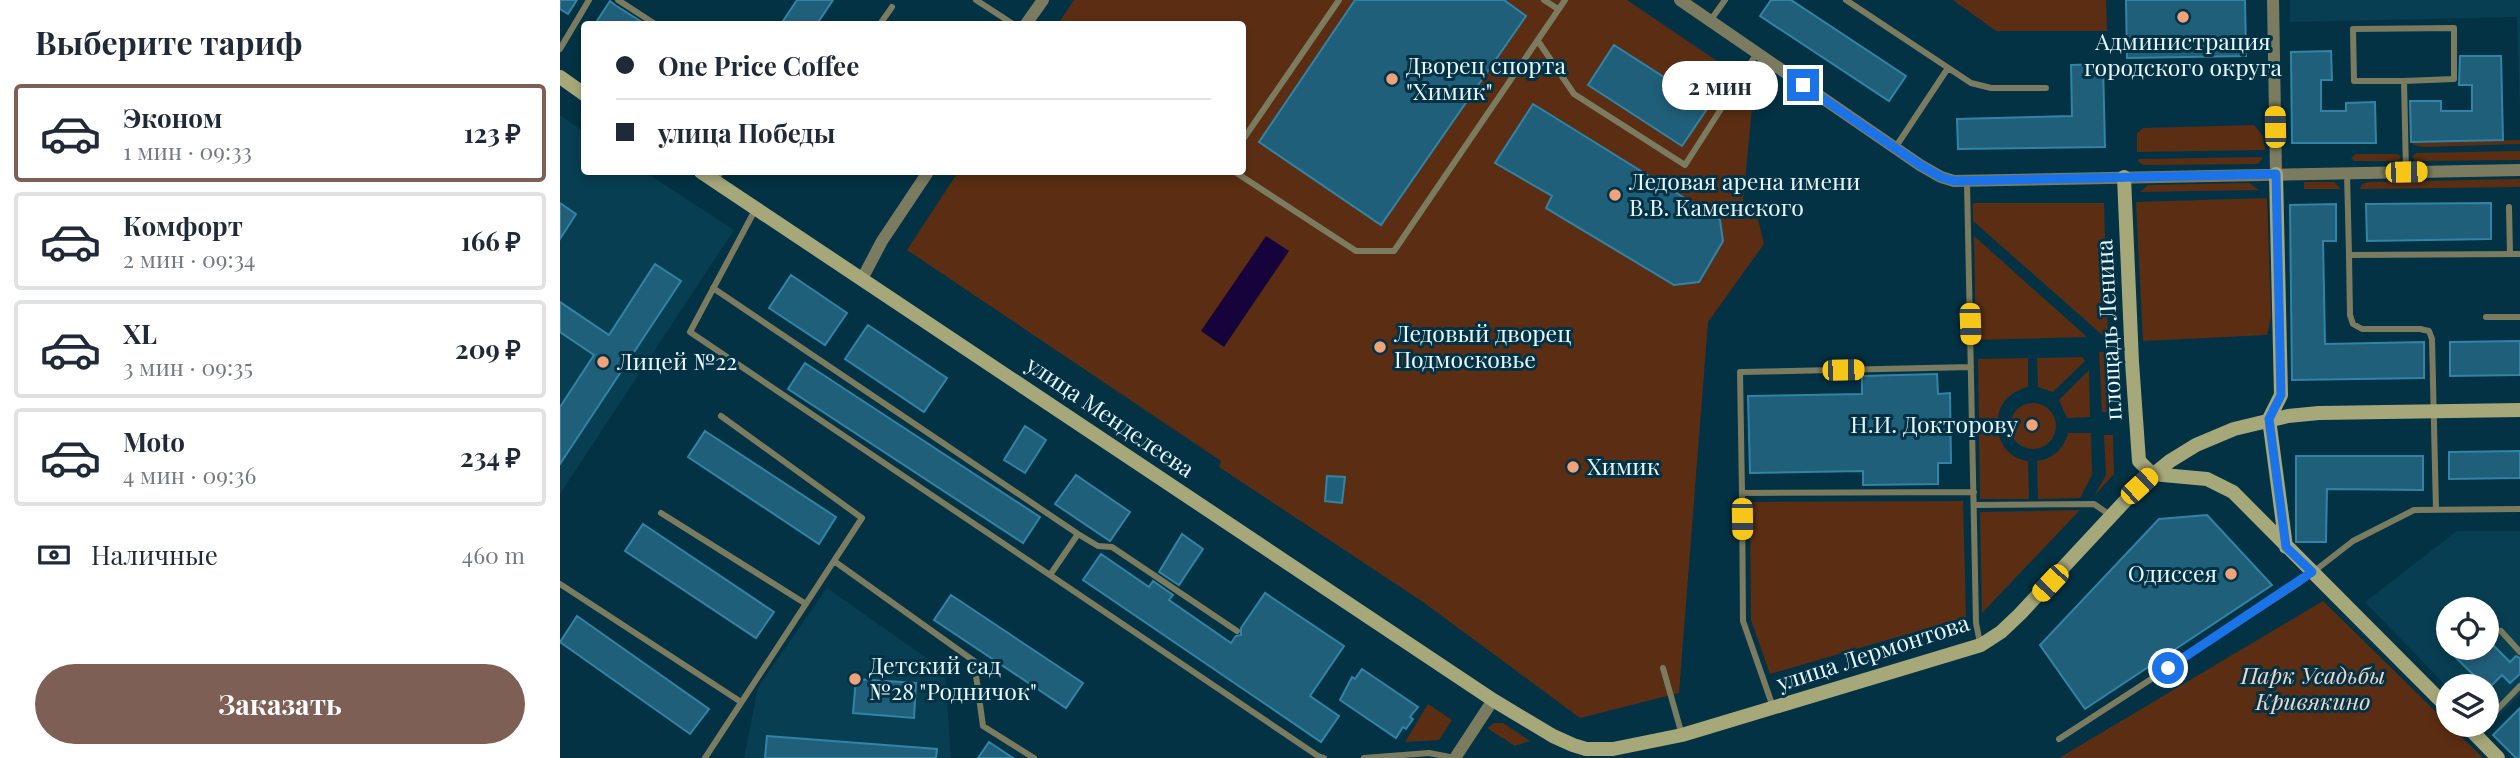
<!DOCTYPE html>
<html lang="ru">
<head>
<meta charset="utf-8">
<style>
  :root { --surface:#fff; --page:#f6f6f7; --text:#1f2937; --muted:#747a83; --line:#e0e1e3; --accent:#7d5f55 }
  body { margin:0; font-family:"Playfair Display",serif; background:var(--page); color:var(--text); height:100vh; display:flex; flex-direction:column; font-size:26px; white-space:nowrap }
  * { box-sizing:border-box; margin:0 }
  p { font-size:23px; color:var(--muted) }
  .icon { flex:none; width:38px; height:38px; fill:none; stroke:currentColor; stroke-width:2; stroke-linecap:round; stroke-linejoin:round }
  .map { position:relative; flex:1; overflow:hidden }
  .panel { display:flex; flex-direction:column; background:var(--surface); width:560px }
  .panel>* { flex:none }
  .guide { position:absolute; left:21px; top:21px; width:665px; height:154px; border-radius:7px; box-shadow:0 4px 10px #0003; display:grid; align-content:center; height:154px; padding:0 35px; background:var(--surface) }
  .buttons { position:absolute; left:1876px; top:597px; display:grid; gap:14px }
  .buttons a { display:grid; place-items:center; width:63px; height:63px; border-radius:50%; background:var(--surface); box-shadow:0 4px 10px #0003; font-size:35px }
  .end { position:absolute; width:32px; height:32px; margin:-16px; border:9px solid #1a73e8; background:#fff; box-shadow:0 0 0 4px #fff }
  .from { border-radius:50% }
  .bubble { position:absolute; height:49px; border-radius:24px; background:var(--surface); box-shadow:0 4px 10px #0003; font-size:23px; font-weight:700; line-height:49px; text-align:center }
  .car { position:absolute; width:21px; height:42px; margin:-21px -10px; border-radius:9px; box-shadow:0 0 5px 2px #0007; background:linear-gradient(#f5c518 24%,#345 0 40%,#f5c518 0 76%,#345 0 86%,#f5c518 0) }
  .guide b { display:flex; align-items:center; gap:24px; height:66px; font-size:26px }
  .guide b+b { border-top:2px solid var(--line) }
  .guide i { width:18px; height:18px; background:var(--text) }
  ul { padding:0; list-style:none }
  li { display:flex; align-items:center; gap:21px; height:98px; margin:0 14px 10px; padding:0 21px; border:4px solid var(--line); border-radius:7px }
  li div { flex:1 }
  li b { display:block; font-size:26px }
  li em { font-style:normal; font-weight:700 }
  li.selected { border-color:var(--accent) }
  li>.icon { width:63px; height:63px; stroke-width:1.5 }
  h2 { padding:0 35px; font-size:32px; line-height:84px }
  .pay { display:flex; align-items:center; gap:18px; height:77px; padding:0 35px; font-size:26px }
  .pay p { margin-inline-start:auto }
  .button { display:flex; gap:14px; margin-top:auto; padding:14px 35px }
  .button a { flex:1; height:80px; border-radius:42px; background:var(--accent); color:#fff; font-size:28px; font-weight:700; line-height:80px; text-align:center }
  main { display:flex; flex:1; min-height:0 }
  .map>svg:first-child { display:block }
</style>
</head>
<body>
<main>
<section class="panel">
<h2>Выберите тариф</h2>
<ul>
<li class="selected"><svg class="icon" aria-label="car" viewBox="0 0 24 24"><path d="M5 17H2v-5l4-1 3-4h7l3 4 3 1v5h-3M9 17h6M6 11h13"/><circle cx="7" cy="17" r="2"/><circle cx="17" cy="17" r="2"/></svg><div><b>Эконом</b><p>1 мин · 09:33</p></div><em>123 ₽</em></li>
<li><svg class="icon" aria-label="car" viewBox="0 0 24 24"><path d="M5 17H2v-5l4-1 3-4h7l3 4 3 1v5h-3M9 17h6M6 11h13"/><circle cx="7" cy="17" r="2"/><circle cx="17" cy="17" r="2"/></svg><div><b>Комфорт</b><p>2 мин · 09:34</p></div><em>166 ₽</em></li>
<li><svg class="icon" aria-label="car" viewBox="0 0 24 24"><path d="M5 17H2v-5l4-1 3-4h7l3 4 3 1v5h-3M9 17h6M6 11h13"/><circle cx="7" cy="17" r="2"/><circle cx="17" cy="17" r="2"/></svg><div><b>XL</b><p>3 мин · 09:35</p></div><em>209 ₽</em></li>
<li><svg class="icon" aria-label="car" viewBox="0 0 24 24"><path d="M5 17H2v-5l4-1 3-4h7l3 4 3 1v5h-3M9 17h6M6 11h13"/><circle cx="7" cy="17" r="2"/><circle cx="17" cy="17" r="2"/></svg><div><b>Moto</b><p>4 мин · 09:36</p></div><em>234 ₽</em></li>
</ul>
<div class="pay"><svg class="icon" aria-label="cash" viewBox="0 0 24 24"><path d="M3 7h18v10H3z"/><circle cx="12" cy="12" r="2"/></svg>Наличные<p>460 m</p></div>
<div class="button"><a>Заказать</a></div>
</section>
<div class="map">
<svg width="1960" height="758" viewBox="0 0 1960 758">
  <rect width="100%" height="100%" fill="#033244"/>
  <path fill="#083e52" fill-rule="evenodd" d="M1730,0H1960V108L1957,17L1730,22Z
    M0,115L24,132V172H85L174,230L0,494Z
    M1897,531H1960V695L1927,728L1923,725L1927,724V686H1888V688L1805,602ZM1888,609H1927V648H1888Z
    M267,588L385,671L391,758H184L198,687Z"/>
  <path fill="#5b2e13" d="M514,0H1067L1194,86L1183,202L1197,215L1204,244L1148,322L1119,693L1020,718L863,602L659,467L661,461L347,250L398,172H682V24H498Z
    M1393,0H1546L1547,31H1436Z
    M1694,125L1703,136L1705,150L1577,152V133L1583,128Z
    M1960,140V144L1864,147L1854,145L1851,142Z
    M1960,151V160L1856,161L1852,157L1856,153Z
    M1796,154H1837L1841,156L1839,160L1834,161H1794L1791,158Z
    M1699,157L1703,158L1698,164L1583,165L1578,161L1579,159Z
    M1960,179V187L1800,189L1802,184L1809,182Z
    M1744,182H1774L1781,189H1744Z
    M1689,183L1699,190L1580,192L1588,185Z
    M1707,198L1711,317L1707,335L1583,341L1576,202Z
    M1413,203H1544L1548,340L1413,221Z
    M1414,236L1527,337L1416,340Z
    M1539,352H1548L1550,412H1542Z
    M1522,357L1525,361L1493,392L1478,387L1477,358Z
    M1468,358V387C1452,391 1440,401 1438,418H1419L1418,359Z
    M1529,370L1530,417L1507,418L1499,400Z
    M1450 426a23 23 0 1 1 46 0a23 23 0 1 1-46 0Z
    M1419,432H1438C1441,447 1452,459 1468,461L1469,499H1420Z
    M1508,433H1531L1532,475L1520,498L1478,499L1477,461C1493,459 1504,449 1508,433Z
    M1544,435H1553L1554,474L1534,496L1546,475Z
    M1403,501L1406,617L1210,674L1191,620L1190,502Z
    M1520,510L1422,613L1420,512Z
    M1763,601L1923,758H1499Z
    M868,704L892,720L879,740L845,742Z
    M934,723H943L970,741L955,746L927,728Z"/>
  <path fill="#16033b" d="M706,236L729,251L664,347L641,331Z"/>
  <path fill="#205f79" stroke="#3184a6" stroke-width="2" d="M0,0H17L8,14L0,9Z
    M237,0H273L257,24H221Z
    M795,0H944L966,16L821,225L699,142Z
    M1211,0H1231L1346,76L1329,101L1200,16Z
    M1566,0H1685L1686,56L1567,58Z
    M50,1L55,5L85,24H35Z
    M1054,45L1149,106L1122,146L1028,85Z
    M1771,51L1772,80H1761V111H1786V103L1815,102L1816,143H1732L1731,52Z
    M1900,56H1941L1943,140L1851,142L1850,101H1881V111H1912V85H1899Z
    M1543,64L1545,147L1398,149L1397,119L1512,116L1511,65Z
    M973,104L1160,220L1163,241L1139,282L1114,285L986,208L992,196L935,163Z
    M0,203L16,214L0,239Z
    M1931,203V239L1807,241L1806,204Z
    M1776,204V241H1763L1765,344L1864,342V378L1732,380L1730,205Z
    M95,264L121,281L0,464V407L34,355L0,332V302L49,335Z
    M231,275L287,313L265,345L209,308Z
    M308,325L387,378L364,412L285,359Z
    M1960,341V375L1890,376V342Z
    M245,363L480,517L463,543L228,389Z
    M1377,374L1378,394L1390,393L1391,463H1378V484L1303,485V471L1190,473L1188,396L1302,394V376Z
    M465,426L486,440L465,473L444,460Z
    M145,431L276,517L259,544L128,457Z
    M1960,451V478L1889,479V452Z
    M1736,456H1863V490L1767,489L1766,542H1736Z
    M516,475L570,512L550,541L495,504Z
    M767,476L785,477L782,503L765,501Z
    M1647,515L1712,585L1525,709L1480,645L1599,519Z
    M83,524L214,612L196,638L65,551Z
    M622,534L643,549L619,585L599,572Z
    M541,554L589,587L593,581L613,595L609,600L671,643L676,636L681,635V628L705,593L784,646L750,696L779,716L761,742L523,580Z
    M391,595L523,683L506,708L374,620Z
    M17,616L149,709L130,734L0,642Z
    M1927,639L1950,662L1956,656L1960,658V674L1950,683L1942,675L1928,689L1886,648H1927Z
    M802,669L858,707L850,717L853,719L846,729L843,727L836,738L780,700L792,677L795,679Z
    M296,679L356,683L354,718L293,713Z
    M1960,708V758H1956L1933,735Z
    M207,736L377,749L376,758H205Z
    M429,742L453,758H418Z"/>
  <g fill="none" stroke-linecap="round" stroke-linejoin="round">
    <path stroke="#7b7c5f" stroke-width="6" d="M58,0L95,24
      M416,0L453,24
      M984,0L998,9
      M1286,0L1411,83L1431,88H1486
      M1150,21L1165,0
      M320,24L332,7
      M978,41L1014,94L1125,165L1197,53
      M0,49L29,0
      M1844,81L1894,79V28L1793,29L1794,81H1844L1846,172
      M682,141L779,0
      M1335,148L1388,68
      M675,172L796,251H834L1005,0
      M1787,173L1789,255
      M155,181L161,172
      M1407,182L1416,623L1420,643
      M1949,207L1950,254
      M195,210L130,332L758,756L764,758
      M153,288L518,534L490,575
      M1926,317H1960
      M1411,367L1180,372L1182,493L1414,492
      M1182,493L1183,621L1213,707
      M1414,505L1534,504L1550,515
      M1876,510L1872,339L1869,331L1860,329H1802L1793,324L1790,315L1789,255L1960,254
      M101,513L246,604
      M518,534L538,546L552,547L677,631
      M274,561L414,661L423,726L474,758
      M0,584L181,702
      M1941,631L1960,652
      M1103,668L1122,735
      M1927,720L1960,686
      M1499,739L1739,583L1793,541L1854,510L1960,509
      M145,758L302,518L161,416
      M804,758L869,753L895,758"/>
    <path stroke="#7b7c5f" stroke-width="12" d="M1120,0L1360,165L1381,177L1394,181L1960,170
      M1713,0L1716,174
      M466,24L483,0
      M302,279L322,241L368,172
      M895,758L933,700"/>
    <path stroke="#a7a879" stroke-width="14" d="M0,77L24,94
      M141,172L933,700L993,736L1013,745L1026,749H1053L1122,735L1421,645L1441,632L1460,614L1579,486L1610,461L1636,445L1674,429L1728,416L1759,413L1960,410
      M1564,177L1572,362L1579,461L1592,474
      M1709,419L1721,395L1716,174
      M1709,419L1726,547
      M1592,474L1647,479L1673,492L1888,708
      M1905,724L1938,758"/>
  </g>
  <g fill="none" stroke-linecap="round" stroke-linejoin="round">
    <path stroke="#1a73e8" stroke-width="9" d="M1243,85L1360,165L1381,177L1394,181L1716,174L1721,395L1709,419L1726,547L1752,572L1608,668"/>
  </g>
  <g fill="#f0a279" stroke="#033244" stroke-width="2.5">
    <circle cx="1623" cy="17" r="7"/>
    <circle cx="832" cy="79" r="7"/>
    <circle cx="1055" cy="195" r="7"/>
    <circle cx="820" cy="347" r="7"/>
    <circle cx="43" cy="362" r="7"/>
    <circle cx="1472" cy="425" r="7"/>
    <circle cx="1013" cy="467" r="7"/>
    <circle cx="1671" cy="574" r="7"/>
    <circle cx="295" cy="679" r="7"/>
  </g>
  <g text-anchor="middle" stroke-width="6" stroke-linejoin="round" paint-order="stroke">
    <g font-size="23" fill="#e8f7ff" stroke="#033244" text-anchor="start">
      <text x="1623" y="50" text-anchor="middle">Администрация<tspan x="1623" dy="26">городского округа</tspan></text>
      <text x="846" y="74">Дворец спорта<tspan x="846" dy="26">"Химик"</tspan></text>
      <text x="1069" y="190">Ледовая арена имени<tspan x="1069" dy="26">В.В. Каменского</tspan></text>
      <text x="834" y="342">Ледовый дворец<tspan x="834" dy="26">Подмосковье</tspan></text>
      <text x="57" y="370">Лицей №22</text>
      <text x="1458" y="433" text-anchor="end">Н.И. Докторову</text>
      <text x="1027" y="475">Химик</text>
      <text x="1657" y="582" text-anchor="end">Одиссея</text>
      <text x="309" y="674">Детский сад<tspan x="309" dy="26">№28 "Родничок"</tspan></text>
    </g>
    <g font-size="23" fill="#e8f7ff" stroke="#033244">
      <text transform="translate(1549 330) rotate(-93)" y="8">площадь Ленина</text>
      <text transform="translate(550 417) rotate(34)" y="8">улица Менделеева</text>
      <text transform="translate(1313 653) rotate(-18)" y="8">улица Лермонтова</text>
    </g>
    <g font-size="23" font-style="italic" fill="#f4d6c7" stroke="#033244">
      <text x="1753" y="684">Парк Усадьбы<tspan x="1753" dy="26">Кривякино</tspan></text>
    </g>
  </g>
</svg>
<div class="buttons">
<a><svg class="icon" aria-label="locate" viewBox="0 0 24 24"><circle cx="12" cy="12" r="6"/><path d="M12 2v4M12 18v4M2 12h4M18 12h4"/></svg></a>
<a><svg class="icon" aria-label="layers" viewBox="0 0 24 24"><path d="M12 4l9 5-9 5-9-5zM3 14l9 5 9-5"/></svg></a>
</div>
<i class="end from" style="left:1608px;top:668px"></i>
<i class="end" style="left:1243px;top:85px"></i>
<div class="bubble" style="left:1102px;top:61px;width:116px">2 мин</div>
<i class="car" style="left:1715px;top:127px;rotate:359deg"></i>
<i class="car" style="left:1846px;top:172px;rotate:89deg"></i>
<i class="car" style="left:1410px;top:324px;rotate:178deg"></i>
<i class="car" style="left:1283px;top:370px;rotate:89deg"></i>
<i class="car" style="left:1579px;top:486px;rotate:47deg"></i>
<i class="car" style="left:1182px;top:519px;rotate:179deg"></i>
<i class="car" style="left:1490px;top:583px;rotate:223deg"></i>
<div class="guide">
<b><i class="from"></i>One Price Coffee</b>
<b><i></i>улица Победы</b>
</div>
</div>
</main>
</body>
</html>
